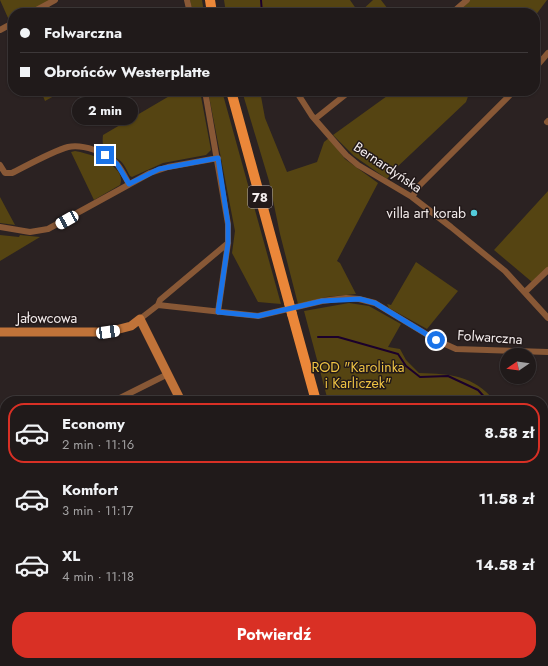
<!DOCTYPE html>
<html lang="pl">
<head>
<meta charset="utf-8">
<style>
  :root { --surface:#201a1a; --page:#282323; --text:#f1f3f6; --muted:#a2a1a2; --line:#3d3839; --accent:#d93025 }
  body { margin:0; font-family:Jost,sans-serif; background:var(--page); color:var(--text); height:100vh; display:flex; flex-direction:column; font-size:15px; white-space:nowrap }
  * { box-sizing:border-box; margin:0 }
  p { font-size:13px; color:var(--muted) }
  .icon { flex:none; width:22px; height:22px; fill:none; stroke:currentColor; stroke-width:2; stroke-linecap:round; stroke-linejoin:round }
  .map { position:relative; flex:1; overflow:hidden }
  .drawer { position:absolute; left:0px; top:396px; width:548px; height:270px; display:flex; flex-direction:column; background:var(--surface); border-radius:16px 16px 0 0; box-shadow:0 1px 3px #0004,0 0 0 1px var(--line) }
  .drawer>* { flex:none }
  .banner { position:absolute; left:8px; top:8px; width:532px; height:88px; border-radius:16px; box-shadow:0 1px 3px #0004,0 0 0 1px var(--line); display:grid; align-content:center; height:88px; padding:0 12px; background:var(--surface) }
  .needle { width:26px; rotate:257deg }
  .controls { position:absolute; left:500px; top:348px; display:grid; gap:8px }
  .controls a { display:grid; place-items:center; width:36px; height:36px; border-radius:50%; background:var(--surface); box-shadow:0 1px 3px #0004,0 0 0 1px var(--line); font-size:20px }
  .end { position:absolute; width:18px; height:18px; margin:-9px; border:5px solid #1a73e8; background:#fff; box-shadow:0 0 0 2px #fff }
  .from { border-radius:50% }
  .bubble { position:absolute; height:28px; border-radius:14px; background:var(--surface); box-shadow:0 1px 3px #0004,0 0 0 1px var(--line); font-size:13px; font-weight:700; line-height:28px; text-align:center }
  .car { position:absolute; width:12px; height:24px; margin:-12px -6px; border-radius:5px; box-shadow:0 0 3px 1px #0007; background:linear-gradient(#fff 24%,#345 0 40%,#fff 0 76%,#345 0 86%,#fff 0) }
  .banner b { display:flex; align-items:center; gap:14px; height:38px; font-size:15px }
  .banner b+b { border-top:1px solid var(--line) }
  .banner i { width:10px; height:10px; background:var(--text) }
  ul { padding:7px 0 0; list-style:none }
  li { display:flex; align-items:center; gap:12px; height:60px; margin:0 8px 6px; padding:0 4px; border:2px solid transparent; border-radius:16px }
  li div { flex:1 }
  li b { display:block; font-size:15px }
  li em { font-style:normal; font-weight:700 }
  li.active { border-color:var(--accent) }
  li>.icon { width:36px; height:36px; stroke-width:1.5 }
  .primary-button { display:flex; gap:8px; margin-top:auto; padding:8px 12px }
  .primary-button a { flex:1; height:46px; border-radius:16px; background:var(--accent); color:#fff; font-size:16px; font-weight:700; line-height:46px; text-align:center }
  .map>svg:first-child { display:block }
</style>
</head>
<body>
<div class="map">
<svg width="548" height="666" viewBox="0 0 548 666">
  <rect width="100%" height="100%" fill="#2b2222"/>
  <path fill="#554412" d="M0,0H55L48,4L54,13H13V29Z
    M190,0H202L204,13H193Z
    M224,0H350L359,13L373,0H381L391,13H226Z
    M464,0H547L535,16V13H460Z
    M41,91H63L45,101Z
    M178,91H200L211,150L206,155L163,163L132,177L130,176C127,171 124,163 119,160C108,151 101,152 103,135Z
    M208,91H222L281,304L258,302L232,253L235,231Z
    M242,91H260L265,118L287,172L317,162L324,142L329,138L345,159L378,183L337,261L340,263L356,294L326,297L298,304L280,234L269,181Z
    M394,91H470L466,102L395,169L387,179L354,156L333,135Z
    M75,151C88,153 128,165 120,185L94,200L71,152Z
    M548,191V267L532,282L494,250Z
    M0,197L15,225L0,223Z
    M0,235L19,237L20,235L40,237L0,261Z
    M416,262L458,291L427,329L389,308L387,304L391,305Z
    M349,303L369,306L401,324L388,347L400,349L406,360L419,373C452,374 472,375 495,401H328L304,311Z
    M543,408L548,413V560L543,557Z
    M547,645L548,666H528L524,661H543V648Z
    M357,661H380L382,666H355Z
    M398,661H508V666H400Z"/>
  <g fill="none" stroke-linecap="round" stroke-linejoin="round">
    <path stroke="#1b002c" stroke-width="2" d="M261,0L262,13
      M318,337H338L398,354L406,366L420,377L448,376L478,390L488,401"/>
    <path stroke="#885836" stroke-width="6" d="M187,0L190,13
      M31,13L55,0
      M452,13L467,0
      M0,30L13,23
      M535,68L548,53
      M205,91L228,224V243L218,312
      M296,91L312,116L346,155L358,165L412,197L451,227L505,271L548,318
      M315,119L350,91
      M547,122L548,121
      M0,165L5,173H12C26,166 53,151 68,147C82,144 107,152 116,163C122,169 125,177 129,184
      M412,197L420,185L514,91
      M0,227L30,232L48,229L150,173L168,167L218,158
      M525,292L548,270
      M158,305L160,300L228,243
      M140,319L158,305L258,316L322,301L346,298L359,299L375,303L436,340L456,349L548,352
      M114,401L168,374
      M0,549L5,547
      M543,582L548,573
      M72,666L83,661
      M516,666V661"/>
    <path stroke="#c07339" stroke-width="9" d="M0,332H108L131,326L140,319L181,401
      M0,476L5,487
      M91,661L93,666
      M305,661L306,666"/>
    <path stroke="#eb8739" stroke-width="10" d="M210,0L212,13
      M231,91L289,303
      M292,314L316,401
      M388,661L390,666
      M353,666L355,661"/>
    <path stroke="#eb8739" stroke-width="10" d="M289,303L292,314"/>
  </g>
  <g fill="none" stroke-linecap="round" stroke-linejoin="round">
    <path stroke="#1a73e8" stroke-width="5" d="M105,155L117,164L129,184L159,169L218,158L228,224V243L218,312L258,316L322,301L360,299L375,303L436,340"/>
  </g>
  <circle fill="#53cbda" stroke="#221919" stroke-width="1.5" cx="474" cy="213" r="4"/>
  <g text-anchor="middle" stroke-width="3" stroke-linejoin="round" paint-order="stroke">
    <rect fill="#221919" stroke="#b4adad" stroke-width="1" x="248" y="186" width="24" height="22" rx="3"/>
    <g font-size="13" font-weight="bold" fill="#f3ecec">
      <text x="260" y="202">78</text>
    </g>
    <g font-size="14" fill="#f3ecec" stroke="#221919">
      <text transform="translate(388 167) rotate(34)" y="5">Bernardyńska</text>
      <text x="47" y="323">Jałowcowa</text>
      <text transform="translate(490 337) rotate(4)" y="5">Folwarczna</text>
    </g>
    <g font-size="14" fill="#f3ecec" stroke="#221919" text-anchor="end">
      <text x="466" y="218">villa art korab</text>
    </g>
    <g font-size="14" fill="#efc343" stroke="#221919">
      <text x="358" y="372">ROD "Karolinka<tspan x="358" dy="16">i Karliczek"</tspan></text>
    </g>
  </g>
</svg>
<div class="controls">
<a><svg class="needle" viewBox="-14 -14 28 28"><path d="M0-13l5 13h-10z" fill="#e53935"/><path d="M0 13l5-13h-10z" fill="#a2a1a2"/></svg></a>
</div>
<i class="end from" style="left:436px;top:340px"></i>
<i class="end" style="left:105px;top:155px"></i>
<div class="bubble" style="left:72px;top:97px;width:66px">2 min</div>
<i class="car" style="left:67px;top:220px;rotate:241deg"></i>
<i class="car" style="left:108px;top:332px;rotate:82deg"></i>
<div class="banner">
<b><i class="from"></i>Folwarczna</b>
<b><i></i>Obrońców Westerplatte</b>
</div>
<section class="drawer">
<ul>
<li class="active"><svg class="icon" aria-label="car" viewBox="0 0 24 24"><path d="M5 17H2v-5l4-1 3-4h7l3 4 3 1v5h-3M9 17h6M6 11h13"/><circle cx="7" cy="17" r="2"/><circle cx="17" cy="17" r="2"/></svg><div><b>Economy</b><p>2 min · 11:16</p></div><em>8.58 zł</em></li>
<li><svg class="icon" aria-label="car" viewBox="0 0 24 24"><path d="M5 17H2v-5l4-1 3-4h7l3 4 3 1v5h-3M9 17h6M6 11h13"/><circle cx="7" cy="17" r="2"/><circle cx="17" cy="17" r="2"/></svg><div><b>Komfort</b><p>3 min · 11:17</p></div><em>11.58 zł</em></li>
<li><svg class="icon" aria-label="car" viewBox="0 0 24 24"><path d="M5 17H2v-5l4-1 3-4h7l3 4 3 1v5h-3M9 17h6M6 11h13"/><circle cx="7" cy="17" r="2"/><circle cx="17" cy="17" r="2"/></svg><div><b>XL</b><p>4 min · 11:18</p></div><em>14.58 zł</em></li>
</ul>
<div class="primary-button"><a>Potwierdź</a></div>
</section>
</div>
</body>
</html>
